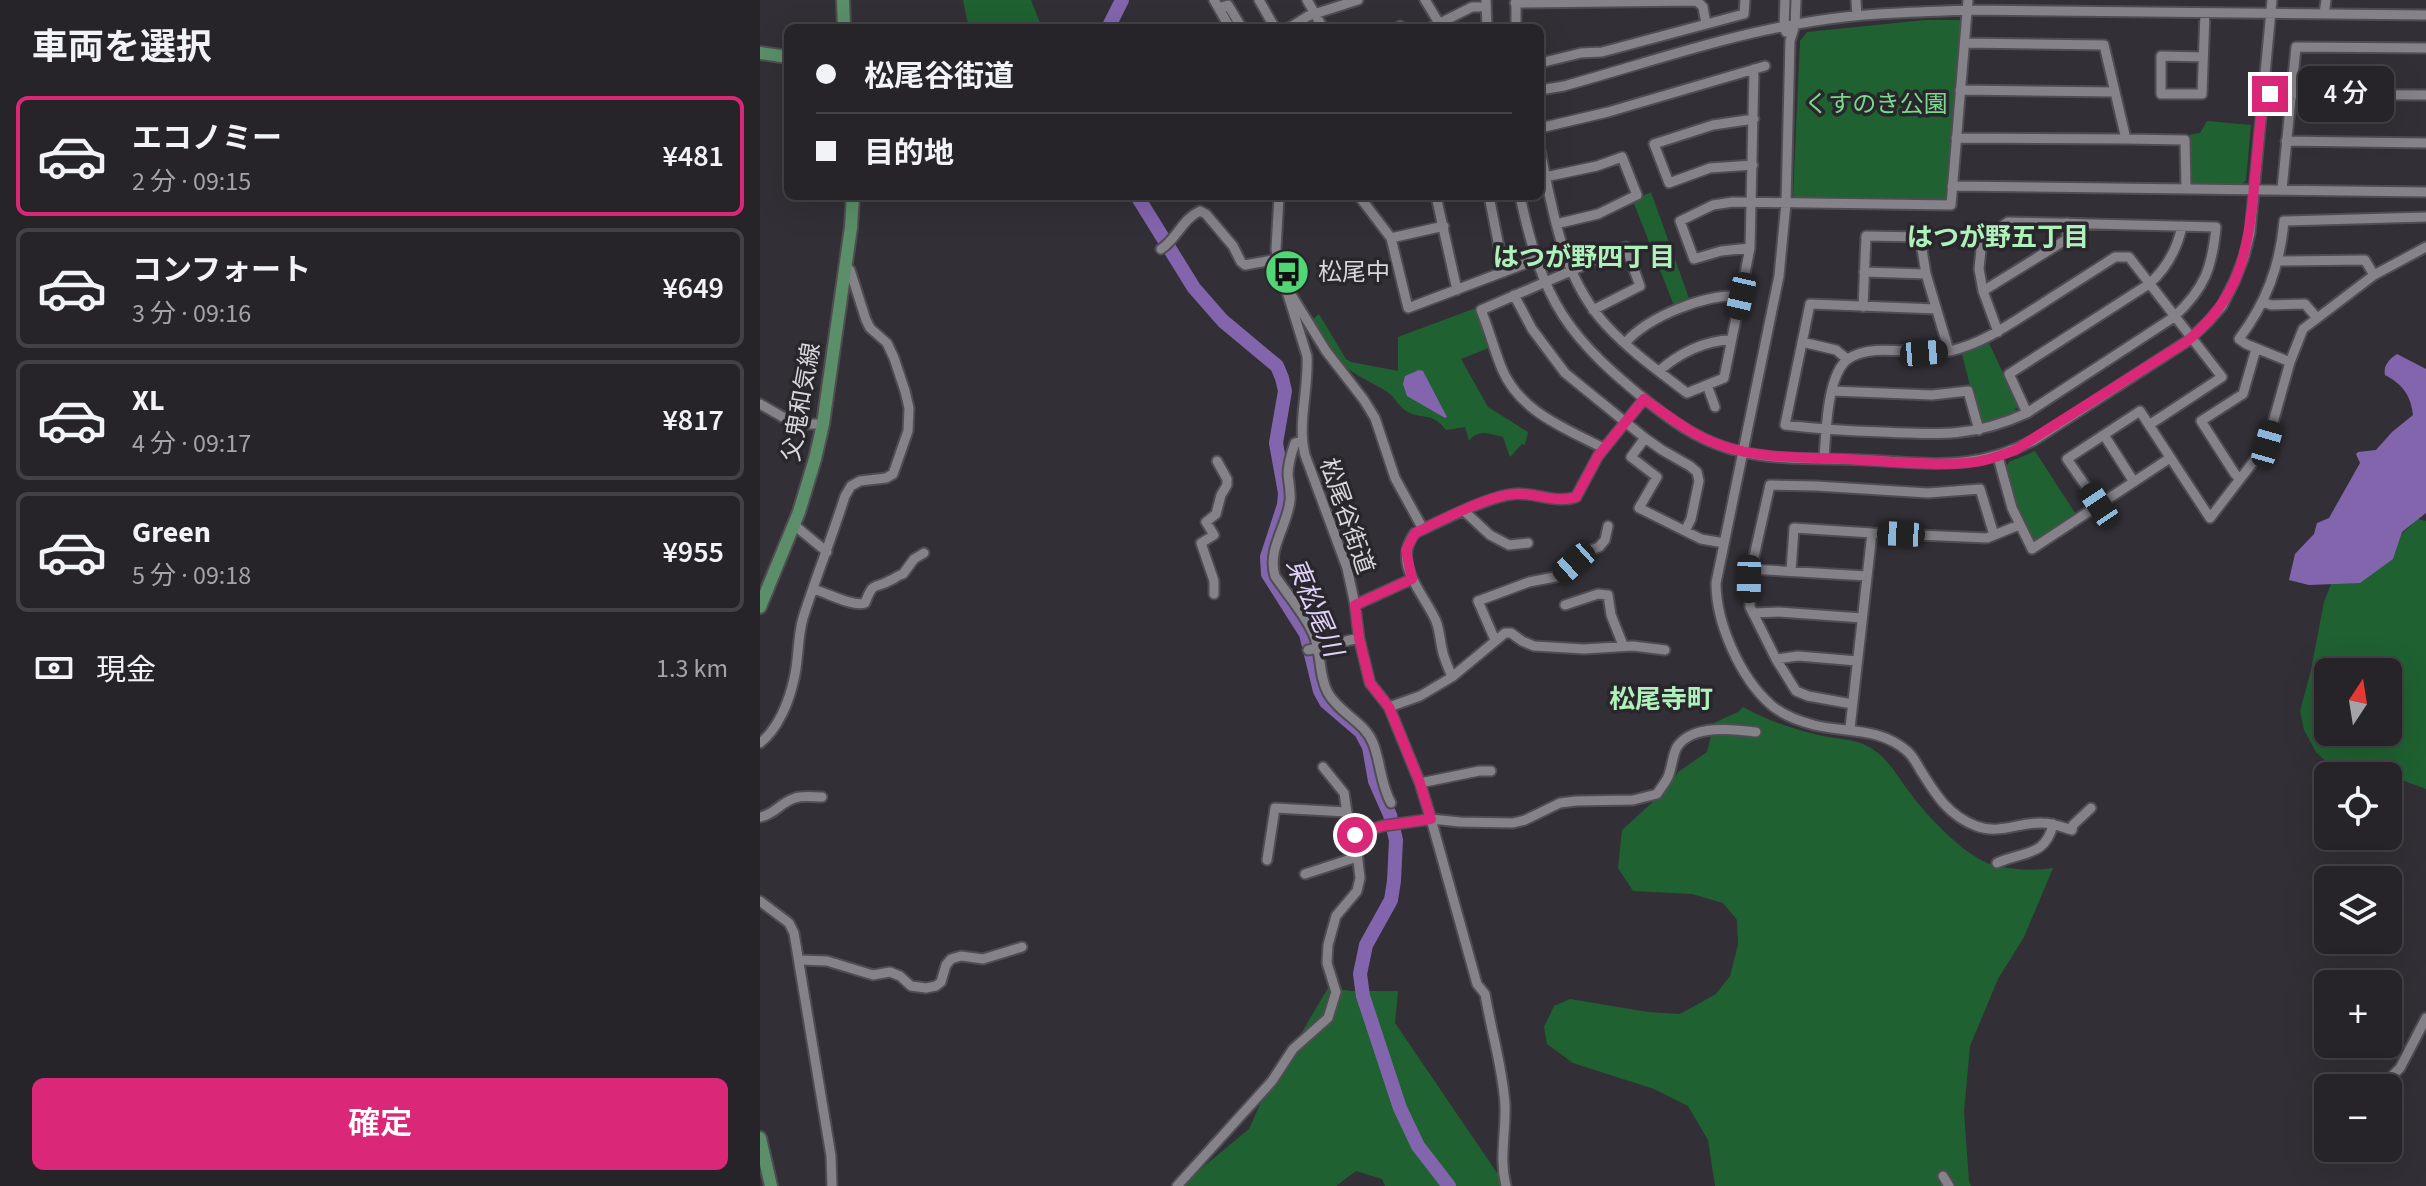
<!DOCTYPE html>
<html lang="ja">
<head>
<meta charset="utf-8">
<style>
  :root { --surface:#262428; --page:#323034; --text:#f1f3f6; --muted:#a4a4a8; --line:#424145; --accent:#db2777 }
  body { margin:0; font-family:"Source Sans 3","Noto Sans JP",sans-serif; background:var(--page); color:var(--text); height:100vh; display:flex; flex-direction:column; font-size:30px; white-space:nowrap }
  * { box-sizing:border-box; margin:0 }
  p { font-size:26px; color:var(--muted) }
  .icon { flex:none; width:44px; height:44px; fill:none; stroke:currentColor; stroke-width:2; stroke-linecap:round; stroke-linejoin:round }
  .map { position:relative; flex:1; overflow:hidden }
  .panel { display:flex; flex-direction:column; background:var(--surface); width:760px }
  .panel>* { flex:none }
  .top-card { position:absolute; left:24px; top:24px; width:760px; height:176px; border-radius:12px; box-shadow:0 8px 32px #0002,0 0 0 2px var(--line); display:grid; align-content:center; height:176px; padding:0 32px; background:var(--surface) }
  .needle { width:52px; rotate:12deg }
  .fabs { position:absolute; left:1554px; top:658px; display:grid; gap:16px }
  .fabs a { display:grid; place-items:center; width:88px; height:88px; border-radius:12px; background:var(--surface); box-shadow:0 8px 32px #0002,0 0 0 2px var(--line); font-size:40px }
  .end { position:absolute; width:36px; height:36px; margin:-18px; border:10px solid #db2777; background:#fff; box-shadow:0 0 0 4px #fff }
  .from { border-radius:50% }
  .bubble { position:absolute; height:56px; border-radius:12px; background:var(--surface); box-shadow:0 8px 32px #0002,0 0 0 2px var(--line); font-size:26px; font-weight:600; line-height:56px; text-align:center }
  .car { position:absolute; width:24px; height:48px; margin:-24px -12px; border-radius:10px; box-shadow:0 0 6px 2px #0007; background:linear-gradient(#222 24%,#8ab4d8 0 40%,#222 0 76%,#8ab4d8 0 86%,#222 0) }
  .top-card b { display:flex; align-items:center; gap:28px; height:76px; font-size:30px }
  .top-card b+b { border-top:2px solid var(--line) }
  .top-card i { width:20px; height:20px; background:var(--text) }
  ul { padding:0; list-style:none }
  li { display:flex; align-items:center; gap:24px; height:120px; margin:0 16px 12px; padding:0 16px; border:4px solid var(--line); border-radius:12px }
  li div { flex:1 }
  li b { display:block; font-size:30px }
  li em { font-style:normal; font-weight:600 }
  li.active { border-color:var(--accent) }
  li>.icon { width:72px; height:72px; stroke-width:1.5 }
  h2 { padding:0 32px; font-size:36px; line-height:96px }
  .pay { display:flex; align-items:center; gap:20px; height:88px; padding:0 32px; font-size:30px }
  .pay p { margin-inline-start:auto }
  .primary-button { display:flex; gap:16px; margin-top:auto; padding:16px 32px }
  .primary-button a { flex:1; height:92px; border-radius:12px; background:var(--accent); color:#fff; font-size:32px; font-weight:600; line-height:92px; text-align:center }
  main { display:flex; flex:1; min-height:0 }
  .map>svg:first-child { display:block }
</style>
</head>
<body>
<main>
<section class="panel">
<h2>車両を選択</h2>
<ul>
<li class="active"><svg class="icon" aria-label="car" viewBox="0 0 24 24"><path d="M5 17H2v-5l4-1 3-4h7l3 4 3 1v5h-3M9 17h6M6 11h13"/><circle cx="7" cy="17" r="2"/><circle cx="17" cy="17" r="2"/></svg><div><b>エコノミー</b><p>2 分 · 09:15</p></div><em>¥481</em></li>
<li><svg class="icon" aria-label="car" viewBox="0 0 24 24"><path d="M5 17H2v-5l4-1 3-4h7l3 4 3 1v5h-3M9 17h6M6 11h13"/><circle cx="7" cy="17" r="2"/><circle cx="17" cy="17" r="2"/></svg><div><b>コンフォート</b><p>3 分 · 09:16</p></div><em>¥649</em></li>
<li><svg class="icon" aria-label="car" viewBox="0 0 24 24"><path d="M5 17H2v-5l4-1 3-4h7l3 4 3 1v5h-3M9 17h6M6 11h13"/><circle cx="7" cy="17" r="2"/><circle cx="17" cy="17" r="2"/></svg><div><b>XL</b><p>4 分 · 09:17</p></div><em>¥817</em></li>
<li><svg class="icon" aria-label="car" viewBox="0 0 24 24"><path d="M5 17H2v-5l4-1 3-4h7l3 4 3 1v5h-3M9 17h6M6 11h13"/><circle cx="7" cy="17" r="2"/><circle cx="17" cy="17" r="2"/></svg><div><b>Green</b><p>5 分 · 09:18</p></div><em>¥955</em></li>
</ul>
<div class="pay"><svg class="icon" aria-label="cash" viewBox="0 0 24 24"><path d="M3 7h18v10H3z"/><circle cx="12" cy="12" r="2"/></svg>現金<p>1.3 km</p></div>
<div class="primary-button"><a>確定</a></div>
</section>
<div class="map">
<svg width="1666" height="1186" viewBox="0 0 1666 1186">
  <rect width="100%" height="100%" fill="#323036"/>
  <path fill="#1f6131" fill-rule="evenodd" d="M203,0H271L282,28H212L207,20Z
    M1165,20H1199L1203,24L1187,198L1183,201L1037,200L1033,195L1040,41L1047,32Z
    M1447,121L1491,125L1486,180L1481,185L1433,184L1429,180V135L1440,133Z
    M891,192L930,301L915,308L873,201Z
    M713,309L717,311L731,347L701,359L728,407L768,432L765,445L762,444L750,457L743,437C731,434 718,428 709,441L705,427L686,430C671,411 663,420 648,412C638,407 635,396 626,391C609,381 588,372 575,357C565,347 558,333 551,321L559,314L586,359L591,362L638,371V337Z
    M1228,341L1259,407L1255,409L1256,411L1224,423L1223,421L1219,422L1201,350Z
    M1275,451L1317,516L1278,541L1272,540L1257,505L1246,467L1249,462Z
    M1658,519L1666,521V789L1618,771L1595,773L1573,768L1556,752L1544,730L1540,711L1551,670L1564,602L1573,579L1625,549ZM1568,672H1628V732H1568Z
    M983,707C1009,721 1034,730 1063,736C1076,739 1093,739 1105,745C1127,755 1136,775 1150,793C1167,816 1205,857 1233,865C1252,870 1274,871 1293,868L1264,937L1238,979L1210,1046L1204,1112L1209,1181L1211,1186H955L948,1140L928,1106L894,1089L813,1063L787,1044L784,1027L794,1006L810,999L888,1012L920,1014L956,994L970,976L978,945L977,920L963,903L932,894L873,891L858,868L862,830L906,790L918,772L947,752L954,723L978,712Z
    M568,988L592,991H638L635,1023L746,1186H625L622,1179L596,1171L576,1186H420L489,1129L503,1098Z"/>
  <path fill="#8365ad" d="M1637,354L1666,369V513L1642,532L1633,559L1600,583L1549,585L1529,580L1535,554L1554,534L1557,523L1569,518L1600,463L1596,454L1598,452L1616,450L1632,432L1653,415C1651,395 1642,384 1625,375C1623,366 1629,359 1637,354Z
    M659,370L663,371L687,417L685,418L647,396L643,384L645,376Z"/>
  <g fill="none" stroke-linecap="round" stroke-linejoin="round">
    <path stroke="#8365ad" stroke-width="14" d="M348,28L362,0
      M377,196L434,288L463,321L517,366L522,378L525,391L516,443L525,493L524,505L507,557L508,574L546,634L560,691L566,702L601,732L609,747L615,781L630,815L636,840L634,881L631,900L606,945L600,974L603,996L640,1108L658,1146L689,1186"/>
    <g stroke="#4f4d53" stroke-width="13">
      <path id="minor" d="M454,0L470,28
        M499,0L515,28
        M547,0L563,28
        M665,0L679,23
        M726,0L727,28
        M756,0V28
        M1025,0L1024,27L1026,32
        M1036,0L1035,25L1030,41L1026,203L1019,276L956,583C956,623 980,677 1010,704C1021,714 1039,721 1054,725C1087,733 1119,727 1147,751C1153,756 1157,764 1161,771C1176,795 1188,815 1216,826C1239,835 1259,822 1282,823C1292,823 1302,827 1312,830L1313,825L1331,808
        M1096,0L1097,16
        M755,3L937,1L943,7L946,24
        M459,8L468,5L482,28
        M1564,14L1566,0
        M640,26L641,28
        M529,28L548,16L598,0
        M670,28L712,7H720
        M1205,43L1344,45L1366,139L1425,140L1426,188
        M1443,57L1401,56V94H1442L1445,13
        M780,63L821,53L842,52L984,14L985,0
        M780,90L804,86C887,63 969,34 1055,21C1106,13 1157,12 1208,10L1666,15
        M1200,90L1355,92
        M1503,94L1666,95
        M780,128L848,112L1005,66
        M1196,138L1366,139
        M1526,141L1666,143
        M780,150C793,212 802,278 847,326C870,351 900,372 927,393L964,378L990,248L994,69
        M993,165L950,168L909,183L894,144L953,125L994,119
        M785,177L837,166L862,157L877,195L838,214L796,224
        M1192,186L1666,192
        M1522,189L1536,47L1666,48
        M599,196L631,238L648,308L775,260
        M676,196L697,290
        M729,196L744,272
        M760,196C783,303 807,337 892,405C920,427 948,445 983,452C1021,461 1065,458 1104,460C1170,463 1215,472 1276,439L1426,342L1447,323L1462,306L1475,280L1484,257L1490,233L1512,0
        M631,238L684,226
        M990,248L961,251L934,259L920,221L953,205L973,202L1191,205L1208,0
        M401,249C417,239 422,219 440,211L446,214L473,246L481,262L485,265L518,259
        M1518,261L1605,260L1614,275
        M1104,272L1166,274
        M1223,291L1307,239V223
        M754,295L772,329L805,373L885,438L902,450L930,466L937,472L939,481L931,519L925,531
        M532,296L566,351L604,400L615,418L635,478L663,529
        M1503,302L1511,305L1545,304L1557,318
        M1103,307L1106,236L1160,237L1166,274L1189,351
        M1176,309L1050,304L1025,425C1058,429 1090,431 1123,432C1180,435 1214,437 1267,413L1414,317C1445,288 1452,268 1456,227L1248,222L1222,240L1219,269L1223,291L1238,332
        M833,310L880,286L866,247L721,310C729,329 734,350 742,369C760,412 805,428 843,448
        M1042,342L1076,350L1087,359
        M865,343C889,316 945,294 981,296
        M1530,362L1486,344L1479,339C1506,303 1520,266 1524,221L1666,217
        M899,371C918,354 945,340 971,340
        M947,385L955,407
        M1072,391L1172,395L1208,391L1219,430
        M0,404L35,424H63
        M1267,413L1249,374L1389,284C1407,268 1417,250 1422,226
        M1344,435L1374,482
        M885,438L871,457L897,477L879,508L941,539L964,543
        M541,441L535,443C531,454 528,464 528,475C529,484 531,492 530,501C527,527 507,549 515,576C527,594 544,613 553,633C562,652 558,675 568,693C580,714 604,721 613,743C621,763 620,783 631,803
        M1238,457L1252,508L1272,549L1410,458
        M1064,458C1066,433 1067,374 1088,359C1114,341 1158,357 1190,351C1222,344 1250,324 1277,307C1303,290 1329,274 1355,257H1369L1462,377L1389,425L1450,518L1507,444L1530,362L1543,329L1614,275L1666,247
        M1480,479L1475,474L1441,421L1483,394L1496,349
        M1339,505L1307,459L1380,411L1389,425
        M704,511L730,535L749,545L768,543
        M33,524L67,552
        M990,569L1107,576
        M1031,571L1034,528L1112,533
        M53,589C68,593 92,607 105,603C114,580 113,590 131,580C135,578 139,575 143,574L154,559L164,553
        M454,594V581L441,543L454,535L446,522L456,514L461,495L467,485V479L457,461
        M595,605L652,579
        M805,605L838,594L848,595L851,615L863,645
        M993,613L1019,612L1102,618
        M735,640L718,601L769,582L800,576L828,551L839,547L845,540L848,526
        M548,650L599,638
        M1016,659L1038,656L1097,661
        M692,677L745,633H751L762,641L774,646L824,649L873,646L905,650
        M1092,704L1048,696L1036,691L1016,659L990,607L989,579L1010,485L1056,486L1168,493L1220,489L1234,535
        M629,707L660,696L692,677C689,669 685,661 683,653C680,642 680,631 676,621C664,593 631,564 655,533C679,522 729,496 754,494C776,492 795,504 816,497L838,456L884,399
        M1090,728L1112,533L1227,538L1259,525
        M0,743C18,729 29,702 34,679C39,659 37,639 43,618C56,577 72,537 85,496L91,486L100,481L126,478L133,474L148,431L149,408L145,391L134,358L127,343L110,328L106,320L90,270L86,267
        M563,767L584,793L588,819L595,835
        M660,783L719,771H731
        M0,817C14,815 21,802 35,798C43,795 53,797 62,797
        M507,860L515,808L587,812
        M1237,863C1263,851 1286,857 1293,824
        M545,874L597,857
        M0,901L29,923L34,933L71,1156L72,1186
        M40,960L67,961L113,975L130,972L140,976L151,986L166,988L176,986L181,982L186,965L191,959L201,956L223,959L262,947
        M1628,1093L1634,1074L1640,1068L1666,1018
        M1598,1151L1599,1148
        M1183,1176L1189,1186
        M417,1186L512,1081L533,1049L568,1018L576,992L567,963L568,945L576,916L597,891L600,878L595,835L622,826L671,819L660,783L629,707L610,683L599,638L595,605L587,568L545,455C537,423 549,389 547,356L519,266L516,249L519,196
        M746,1186C739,1158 746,1133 745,1105C743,1069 731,1030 725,994L717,984L671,819L700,822L753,823L765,820L800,803L816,801L873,800L897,794C900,789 905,783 908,777C912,768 912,756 917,747C932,724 974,729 996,732"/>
    </g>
    <g stroke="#4f4d53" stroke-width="16">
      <path id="major" d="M83,0L84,28
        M0,53L28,57
        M0,607L39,512L55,459L63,424L91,227L93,196
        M0,1138L11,1186"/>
    </g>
    <use href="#minor" stroke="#858289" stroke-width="9"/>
    <use href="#major" stroke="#5a8f69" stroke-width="12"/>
  </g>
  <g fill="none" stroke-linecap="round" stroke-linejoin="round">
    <path stroke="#db2777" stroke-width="10" d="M595,835L622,826L671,819L660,783L629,707L610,683L599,638L595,605L652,579L646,550L655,533C680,521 727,496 754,494C776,492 795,504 816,497L838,456L884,399C910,417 932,436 963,446C1001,459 1044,457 1084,459C1125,461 1167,466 1207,463C1224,462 1239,456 1255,450L1426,342C1480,298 1488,252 1494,187C1497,156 1500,125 1503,94H1510"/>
  </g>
  <defs>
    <g id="bus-disc" transform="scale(2.3)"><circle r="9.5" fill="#50d674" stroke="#29262c"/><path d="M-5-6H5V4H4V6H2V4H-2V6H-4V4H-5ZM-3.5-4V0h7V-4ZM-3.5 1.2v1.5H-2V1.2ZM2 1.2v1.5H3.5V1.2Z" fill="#111"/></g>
  </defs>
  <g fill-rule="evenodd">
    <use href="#bus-disc" x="527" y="272"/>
  </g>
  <g text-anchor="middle" stroke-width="7" stroke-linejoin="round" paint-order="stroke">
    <g font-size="24" fill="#79da8d" stroke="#29262c">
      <text x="1116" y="112">くすのき公園</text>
    </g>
    <g font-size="24" fill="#d9d7db" stroke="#29262c" text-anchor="start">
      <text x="558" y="280">松尾中</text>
    </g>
    <g font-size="24" fill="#d9d7db" stroke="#29262c">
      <text transform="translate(41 402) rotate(-80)" y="8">父鬼和気線</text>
      <text transform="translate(587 516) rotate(71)" y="8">松尾谷街道</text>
    </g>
    <g font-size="26" font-weight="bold" fill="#aff1ba" stroke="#29262c">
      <text x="1238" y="246">はつが野五丁目</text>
      <text x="824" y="266">はつが野四丁目</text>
      <text x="901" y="708">松尾寺町</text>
    </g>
    <g font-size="26" font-style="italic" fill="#e0d1f9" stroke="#29262c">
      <text transform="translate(555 607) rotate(67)" y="9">東松尾川</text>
    </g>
  </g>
</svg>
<div class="fabs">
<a><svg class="needle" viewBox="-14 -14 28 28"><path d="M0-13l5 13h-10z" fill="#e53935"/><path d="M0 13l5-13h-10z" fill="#a4a4a8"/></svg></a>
<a><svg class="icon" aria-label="locate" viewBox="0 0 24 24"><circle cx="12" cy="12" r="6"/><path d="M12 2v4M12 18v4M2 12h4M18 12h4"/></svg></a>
<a><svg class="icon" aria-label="layers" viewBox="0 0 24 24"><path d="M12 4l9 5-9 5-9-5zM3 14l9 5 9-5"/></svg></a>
<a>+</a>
<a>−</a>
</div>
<i class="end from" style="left:595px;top:835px"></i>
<i class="end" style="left:1510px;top:94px"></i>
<div class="bubble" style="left:1538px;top:66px;width:96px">4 分</div>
<i class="car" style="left:981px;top:296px;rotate:193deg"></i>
<i class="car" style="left:1164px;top:353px;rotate:85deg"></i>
<i class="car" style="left:1507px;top:444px;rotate:16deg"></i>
<i class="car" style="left:1339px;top:505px;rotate:326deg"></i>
<i class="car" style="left:1141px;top:534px;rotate:273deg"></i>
<i class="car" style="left:814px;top:563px;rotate:228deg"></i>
<i class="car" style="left:989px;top:579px;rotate:181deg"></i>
<div class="top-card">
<b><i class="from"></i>松尾谷街道</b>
<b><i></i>目的地</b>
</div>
</div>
</main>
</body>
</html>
